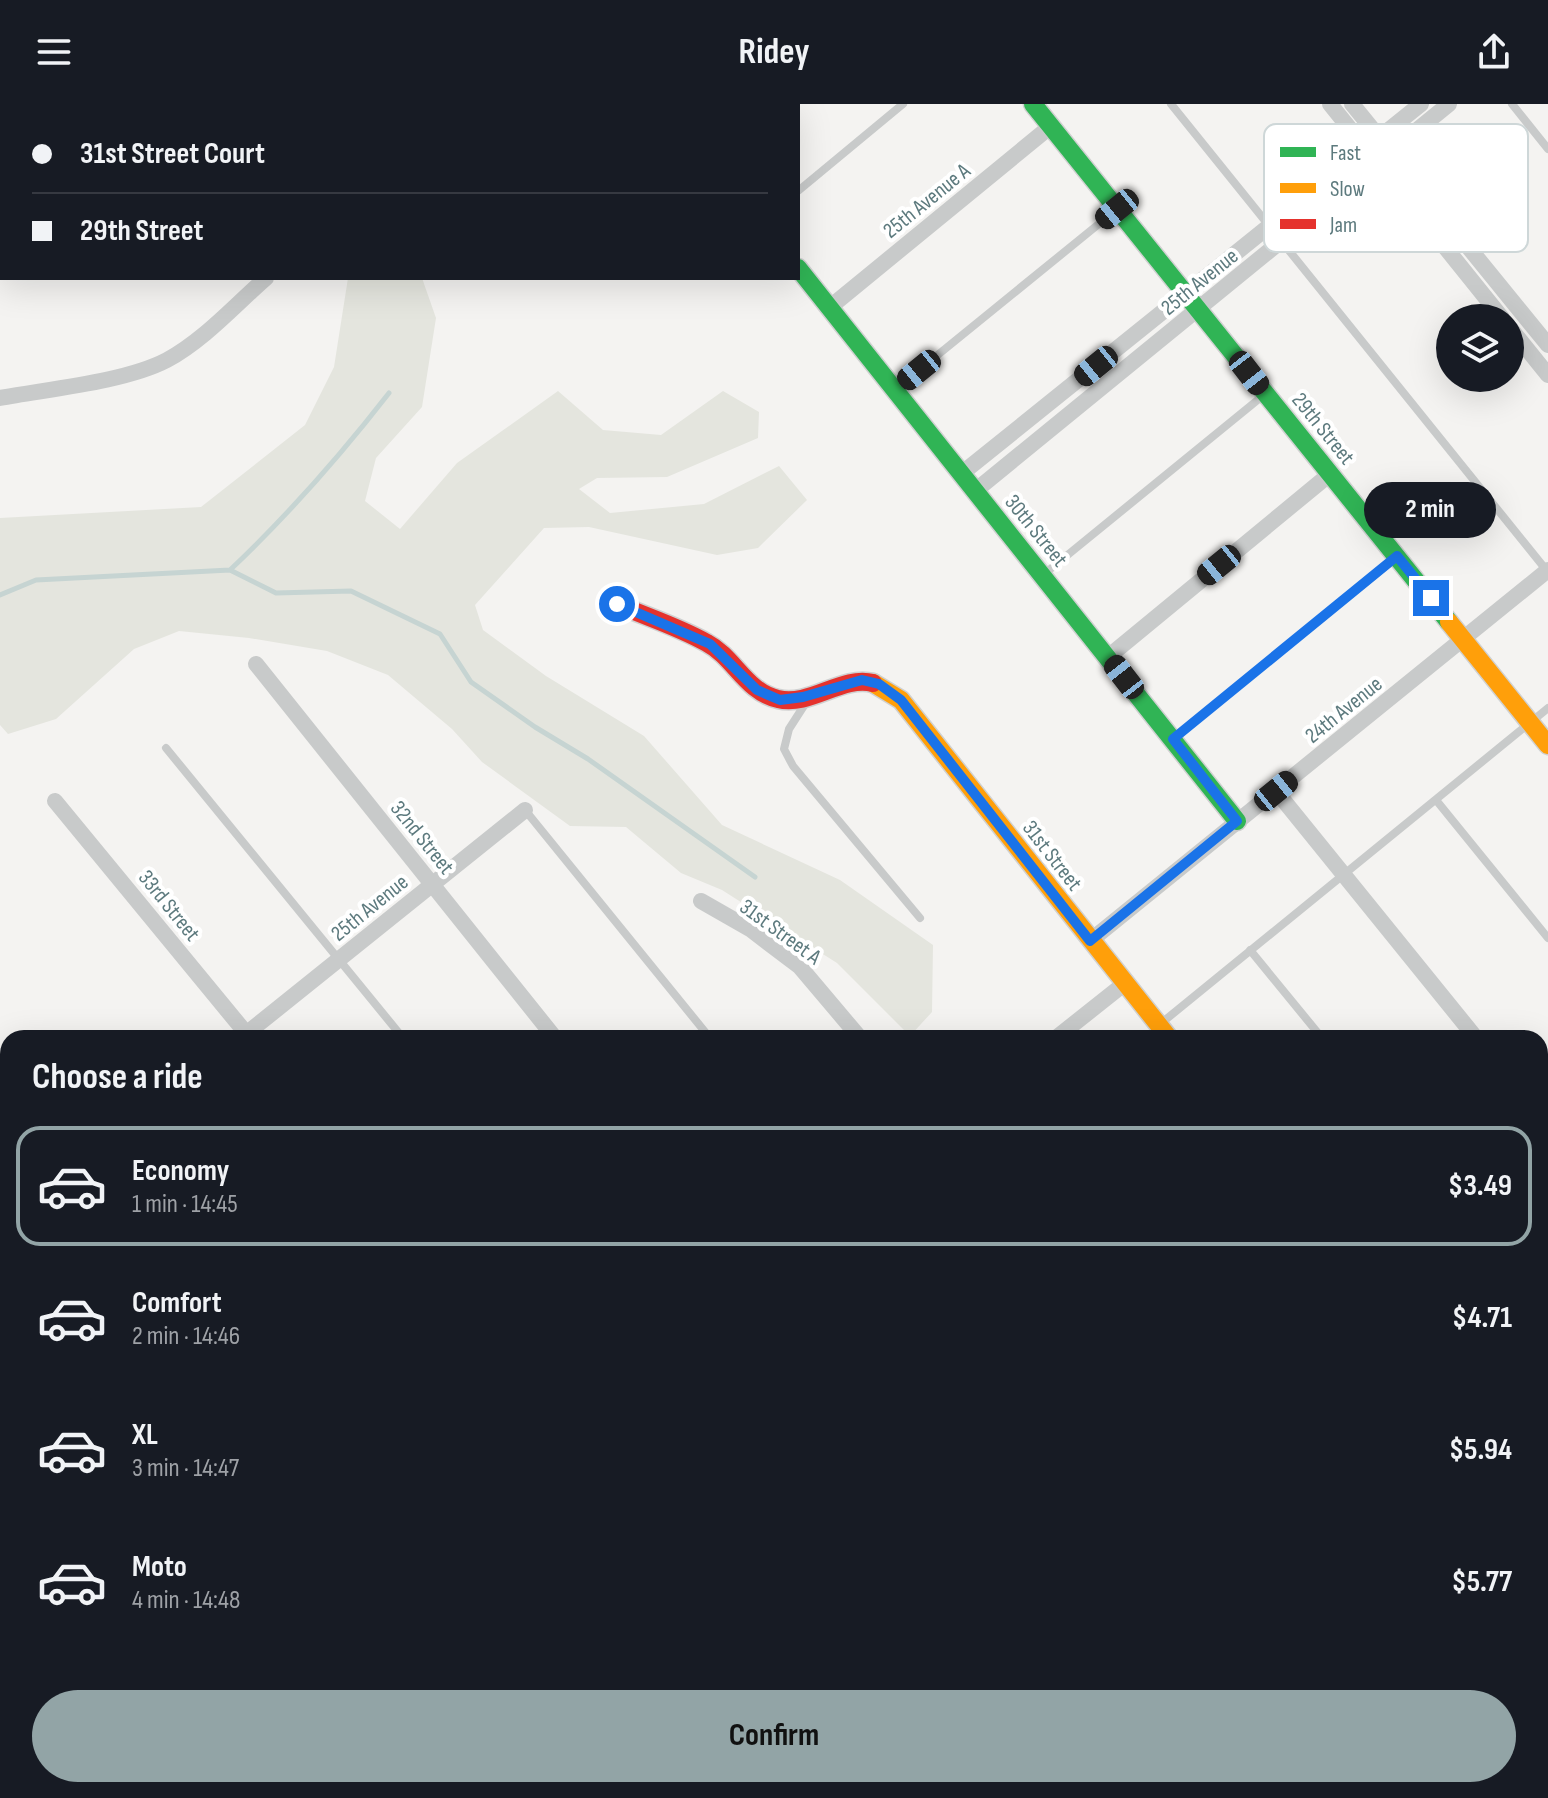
<!DOCTYPE html>
<html lang="en">
<head>
<meta charset="utf-8">
<style>
  :root { --surface:#171b24; --page:#242831; --text:#f1f3f6; --muted:#9ea1a6; --line:#363941; --accent:#92a4a6 }
  body { margin:0; font-family:"Sofia Sans Condensed",sans-serif; background:var(--page); color:var(--text); height:100vh; display:flex; flex-direction:column; font-size:30px; white-space:nowrap }
  * { box-sizing:border-box; margin:0 }
  p { font-size:26px; color:var(--muted) }
  .icon { flex:none; width:44px; height:44px; fill:none; stroke:currentColor; stroke-width:2; stroke-linecap:round; stroke-linejoin:round }
  .map { position:relative; flex:1; overflow:hidden }
  .sheet { position:absolute; left:0px; top:926px; width:1548px; height:768px; display:flex; flex-direction:column; background:var(--surface); border-radius:24px 24px 0 0; box-shadow:0 8px 32px #0002 }
  .sheet>* { flex:none }
  .hud { position:absolute; left:0px; top:0px; width:800px; height:176px; box-shadow:0 8px 32px #0002; display:grid; align-content:center; height:176px; padding:0 32px; background:var(--surface) }
  .buttons { position:absolute; left:1436px; top:200px; display:grid; gap:16px }
  .buttons a { display:grid; place-items:center; width:88px; height:88px; border-radius:50%; background:var(--surface); box-shadow:0 8px 32px #0002; font-size:40px }
  .end { position:absolute; width:36px; height:36px; margin:-18px; border:10px solid #1a73e8; background:#fff; box-shadow:0 0 0 4px #fff }
  .from { border-radius:50% }
  .bubble { position:absolute; height:56px; border-radius:28px; background:var(--surface); box-shadow:0 8px 32px #0002; font-size:26px; font-weight:700; line-height:56px; text-align:center }
  .car { position:absolute; width:24px; height:48px; margin:-24px -12px; border-radius:10px; box-shadow:0 0 6px 2px #0007; background:linear-gradient(#222 24%,#8ab4d8 0 40%,#222 0 76%,#8ab4d8 0 86%,#222 0) }
  .hud b { display:flex; align-items:center; gap:28px; height:76px; font-size:30px }
  .hud b+b { border-top:2px solid var(--line) }
  .hud i { width:20px; height:20px; background:var(--text) }
  ul { padding:0; list-style:none }
  li { display:flex; align-items:center; gap:24px; height:120px; margin:0 16px 12px; padding:0 16px; border:4px solid transparent; border-radius:24px }
  li div { flex:1 }
  li b { display:block; font-size:30px }
  li em { font-style:normal; font-weight:700 }
  li.active { border-color:var(--accent) }
  li>.icon { width:72px; height:72px; stroke-width:1.5 }
  h2 { padding:0 32px; font-size:36px; line-height:96px }
  .primary-button { display:flex; gap:16px; margin-top:auto; padding:16px 32px }
  .primary-button a { flex:1; height:92px; border-radius:48px; background:var(--accent); color:#111; font-size:32px; font-weight:700; line-height:92px; text-align:center }
  header { display:flex; justify-content:space-between; align-items:center; height:104px; padding:0 32px; background:var(--surface); font-size:36px; font-weight:700 }
  .map>svg:first-child { display:block }
</style>
</head>
<body>
<header><svg class="icon" aria-label="menu" viewBox="0 0 24 24"><path d="M4 6h16M4 12h16M4 18h16"/></svg>Ridey<svg class="icon" aria-label="share" viewBox="0 0 24 24"><path d="M12 15V3M7 8l5-5 5 5M5 13v7h14v-7"/></svg></header>
<div class="map">
<svg width="1548" height="1694" viewBox="0 0 1548 1694">
  <rect width="100%" height="100%" fill="#f4f3f1"/>
  <path fill="#e3e5e4" d="M0,1060L8,1070V1644L0,1650Z
    M260,1686H507L514,1694H244Z"/>
  <path fill="#e4e5de" d="M348,174H422L436,214L422,303L376,354L365,397L400,425L457,359L558,287L603,326L661,331L723,287L759,308L758,334L667,373L597,374L579,385L610,409L704,400L779,362L807,396L758,444L717,451L589,423L544,424L475,501L483,526L546,572L644,632L722,721L840,776L933,841L932,908L910,932L837,859L722,786L681,769L626,723L570,722L482,658L452,625L388,571L327,547L249,534L179,527L134,545L56,615L8,630L0,621V414L201,403L305,321L334,263Z
    M8,1593V1686H305L291,1694H0V1597Z
    M386,1686H494L501,1694H376Z"/>
  <g fill="none" stroke-linecap="round" stroke-linejoin="round">
    <path stroke="#c6d4d2" stroke-width="5" d="M230,466C288,411 340,352 389,289
      M0,491L36,476L230,466L276,489L351,487L440,530L471,578L535,623L588,655L755,773
      M0,1678L8,1677"/>
    <g stroke="#d0d1d1" stroke-width="21">
      <path id="fast" d="M1033,0L1449,518
        M798,164L1237,717
        M541,1686L548,1694"/>
    </g>
    <g stroke="#d0d1d1" stroke-width="21">
      <path id="slow" d="M1449,518L1548,641
        M873,579L901,596L1169,934
        M0,1024L8,1034
        M1106,1694L1118,1686"/>
    </g>
    <g stroke="#d0d1d1" stroke-width="21">
      <path id="jam" d="M617,500C647,513 679,523 707,539C734,553 746,588 778,595C810,603 842,571 873,579
        M1540,1390L1548,1385"/>
    </g>
    <path stroke="#c8caca" stroke-width="8" d="M1171,0L1547,467
      M1512,0L1548,45
      M470,2L472,0
      M798,87L903,0
      M897,284L1116,106
      M1043,471L1265,290
      M807,597L789,625L784,645L793,662L920,814
      M1174,634L1397,453
      M166,644L403,934
      M1436,696L1548,834
      M525,706L710,934
      M1250,846L1322,934
      M1159,921L1548,604
      M1540,1203L1548,1212
      M1540,1225L1548,1218
      M0,1485L8,1479
      M1540,1524L1548,1517
      M1540,1577L1548,1586
      M702,1686L708,1694
      M1000,1686L1009,1694
      M332,1694L343,1686
      M844,1694L854,1686
      M874,1694L884,1686
      M1323,1694L1333,1686"/>
    <path stroke="#c8caca" stroke-width="16" d="M218,0L219,2
      M1330,0L1502,214
      M1352,0L1548,241
      M730,2L733,0
      M829,204L1051,22
      M1510,224L1548,271
      M0,294C48,285 125,278 167,256C204,236 235,201 266,174
      M961,370L1421,0
      M975,387L1449,0
      M1108,553L1330,370
      M256,560L555,934
      M1276,687L1476,934
      M55,697L250,934
      M701,797L750,825L800,863L860,934
      M1090,837L1548,466
      M241,934L525,706
      M1056,934L1124,880
      M1540,1014L1548,1023
      M858,1686L864,1694
      M1168,1686L1175,1694
      M1466,1686L1473,1694"/>
    <use href="#fast" stroke="#30b455" stroke-width="18"/>
    <use href="#slow" stroke="#ff9f0a" stroke-width="18"/>
    <use href="#jam" stroke="#e5322d" stroke-width="18"/>
  </g>
  <g fill="none" stroke-linecap="round" stroke-linejoin="round">
    <path stroke="#1a73e8" stroke-width="10" d="M617,500L710,540L757,586L780,596L803,593L862,576L879,580L901,596L1090,837L1237,717L1173,635L1397,452L1431,494"/>
  </g>
  <g text-anchor="middle" stroke-width="8" stroke-linejoin="round" paint-order="stroke">
    <g font-size="22" fill="#5d7a7e" stroke="#fff">
      <text transform="translate(926 96) rotate(-39)" y="8">25th Avenue A</text>
      <text transform="translate(1199 177) rotate(-39)" y="8">25th Avenue</text>
      <text transform="translate(1324 324) rotate(51)" y="8">29th Street</text>
      <text transform="translate(1037 426) rotate(51)" y="8">30th Street</text>
      <text transform="translate(1343 605) rotate(-39)" y="8">24th Avenue</text>
      <text transform="translate(423 733) rotate(51)" y="8">32nd Street</text>
      <text transform="translate(1053 751) rotate(52)" y="8">31st Street</text>
      <text transform="translate(170 801) rotate(51)" y="8">33rd Street</text>
      <text transform="translate(369 803) rotate(-39)" y="8">25th Avenue</text>
      <text transform="translate(781 827) rotate(36)" y="8">31st Street A</text>
    </g>
  </g>
  <rect x="1264" y="20" width="264" height="128" rx="12" fill="#fff" stroke="#ced7d8" stroke-width="2"/>
  <rect x="1280" y="43" width="36" height="10" fill="#30b455"/>
  <rect x="1280" y="79" width="36" height="10" fill="#ff9f0a"/>
  <rect x="1280" y="115" width="36" height="10" fill="#e5322d"/>
  <g font-size="22" fill="#5d7a7e">
    <text x="1330" y="56">Fast</text>
    <text x="1330" y="92">Slow</text>
    <text x="1330" y="128">Jam</text>
  </g>
</svg>
<div class="buttons">
<a><svg class="icon" aria-label="layers" viewBox="0 0 24 24"><path d="M12 4l9 5-9 5-9-5zM3 14l9 5 9-5"/></svg></a>
</div>
<i class="end from" style="left:617px;top:500px"></i>
<i class="end" style="left:1431px;top:494px"></i>
<div class="bubble" style="left:1364px;top:378px;width:132px">2 min</div>
<i class="car" style="left:1117px;top:105px;rotate:231deg"></i>
<i class="car" style="left:1096px;top:262px;rotate:231deg"></i>
<i class="car" style="left:919px;top:266px;rotate:231deg"></i>
<i class="car" style="left:1249px;top:269px;rotate:142deg"></i>
<i class="car" style="left:1219px;top:461px;rotate:231deg"></i>
<i class="car" style="left:1124px;top:573px;rotate:322deg"></i>
<i class="car" style="left:1276px;top:687px;rotate:51deg"></i>
<div class="hud">
<b><i class="from"></i>31st Street Court</b>
<b><i></i>29th Street</b>
</div>
<section class="sheet">
<h2>Choose a ride</h2>
<ul>
<li class="active"><svg class="icon" aria-label="car" viewBox="0 0 24 24"><path d="M5 17H2v-5l4-1 3-4h7l3 4 3 1v5h-3M9 17h6M6 11h13"/><circle cx="7" cy="17" r="2"/><circle cx="17" cy="17" r="2"/></svg><div><b>Economy</b><p>1 min · 14:45</p></div><em>$3.49</em></li>
<li><svg class="icon" aria-label="car" viewBox="0 0 24 24"><path d="M5 17H2v-5l4-1 3-4h7l3 4 3 1v5h-3M9 17h6M6 11h13"/><circle cx="7" cy="17" r="2"/><circle cx="17" cy="17" r="2"/></svg><div><b>Comfort</b><p>2 min · 14:46</p></div><em>$4.71</em></li>
<li><svg class="icon" aria-label="car" viewBox="0 0 24 24"><path d="M5 17H2v-5l4-1 3-4h7l3 4 3 1v5h-3M9 17h6M6 11h13"/><circle cx="7" cy="17" r="2"/><circle cx="17" cy="17" r="2"/></svg><div><b>XL</b><p>3 min · 14:47</p></div><em>$5.94</em></li>
<li><svg class="icon" aria-label="car" viewBox="0 0 24 24"><path d="M5 17H2v-5l4-1 3-4h7l3 4 3 1v5h-3M9 17h6M6 11h13"/><circle cx="7" cy="17" r="2"/><circle cx="17" cy="17" r="2"/></svg><div><b>Moto</b><p>4 min · 14:48</p></div><em>$5.77</em></li>
</ul>
<div class="primary-button"><a>Confirm</a></div>
</section>
</div>
</body>
</html>
